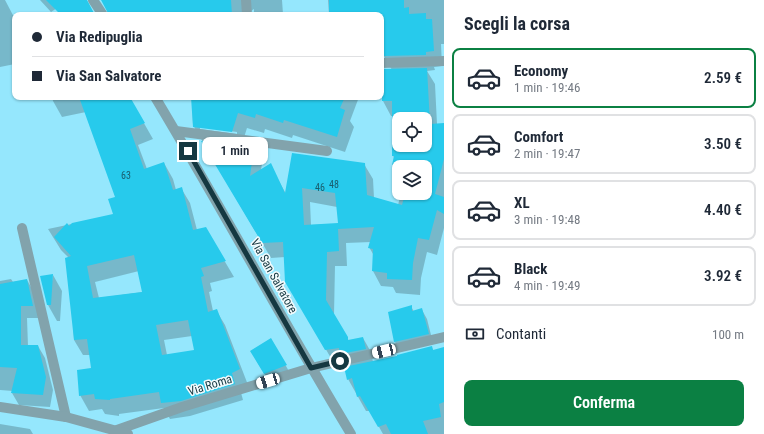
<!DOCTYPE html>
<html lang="it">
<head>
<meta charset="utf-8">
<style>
  :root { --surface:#fff; --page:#f6f6f7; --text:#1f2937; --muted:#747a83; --line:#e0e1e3; --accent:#0b8043 }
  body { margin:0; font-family:"Roboto Condensed",sans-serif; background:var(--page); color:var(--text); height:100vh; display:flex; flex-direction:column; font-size:15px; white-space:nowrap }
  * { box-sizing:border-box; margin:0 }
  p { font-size:13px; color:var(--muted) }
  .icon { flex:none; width:22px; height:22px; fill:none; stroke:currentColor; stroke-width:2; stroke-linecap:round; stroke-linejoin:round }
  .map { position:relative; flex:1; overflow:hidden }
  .details { display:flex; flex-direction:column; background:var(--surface); width:320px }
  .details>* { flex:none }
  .top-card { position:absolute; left:12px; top:12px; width:372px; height:88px; border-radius:8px; box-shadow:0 1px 3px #0004; display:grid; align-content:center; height:88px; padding:0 20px; background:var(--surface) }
  .controls { position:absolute; left:392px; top:112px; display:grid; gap:8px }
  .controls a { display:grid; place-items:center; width:40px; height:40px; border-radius:8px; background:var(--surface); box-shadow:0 1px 3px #0004; font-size:20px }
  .end { position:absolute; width:18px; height:18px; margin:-9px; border:5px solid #153841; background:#fff; box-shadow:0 0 0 2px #fff }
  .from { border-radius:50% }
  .bubble { position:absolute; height:28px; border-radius:8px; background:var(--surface); box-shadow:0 1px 3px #0004; font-size:13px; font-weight:600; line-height:28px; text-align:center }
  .car { position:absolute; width:12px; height:24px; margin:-12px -6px; border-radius:5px; box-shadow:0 0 3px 1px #0007; background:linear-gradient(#fff 24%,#345 0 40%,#fff 0 76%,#345 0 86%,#fff 0) }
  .top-card b { display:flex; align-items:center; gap:14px; height:38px; font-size:15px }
  .top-card b+b { border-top:1px solid var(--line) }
  .top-card i { width:10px; height:10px; background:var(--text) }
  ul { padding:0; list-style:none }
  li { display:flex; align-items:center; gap:12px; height:60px; margin:0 8px 6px; padding:0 12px; border:2px solid var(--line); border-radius:8px }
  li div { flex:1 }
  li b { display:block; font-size:15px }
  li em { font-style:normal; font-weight:600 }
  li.active { border-color:var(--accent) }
  li>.icon { width:36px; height:36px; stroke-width:1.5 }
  h2 { padding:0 20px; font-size:18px; line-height:48px }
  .pay { display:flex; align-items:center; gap:10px; height:44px; padding:0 20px; font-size:15px }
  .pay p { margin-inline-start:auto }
  .action { display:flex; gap:8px; margin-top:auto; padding:8px 20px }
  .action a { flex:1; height:46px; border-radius:8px; background:var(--accent); color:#fff; font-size:16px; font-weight:600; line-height:46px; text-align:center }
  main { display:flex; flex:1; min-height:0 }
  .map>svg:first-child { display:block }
</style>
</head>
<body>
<main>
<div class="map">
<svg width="444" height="434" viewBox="0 0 444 434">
  <rect width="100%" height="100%" fill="#95e7fd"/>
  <path fill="#0003" fill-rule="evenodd" d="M0,0H5L15,19V42L12,44L15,64L0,67Z
    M40,0H69L51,12Z
    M119,0H282L283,14H294L295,15H254V9L248,13V15H128Z
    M328,0H444V44H441L442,66L434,67L435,70L427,71L435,84L437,124H444V228L437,255L427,252L421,278L420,295L396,293L393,287L381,286L373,271V254L369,247L371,242L346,243L347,266H335L334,315L349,341L363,338L371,352L373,362L432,348L434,351L444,348V434H383L370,411H366L348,379L349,367L346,362L335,365L286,281L285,257L271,258L193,125L192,97H359L350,121L354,127L345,152L293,135L292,138L265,129L264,133L247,128L241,147L254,149L262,164L261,170L270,165L286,194L364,164L373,179L374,198L398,205L401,193H425V167H399V176L393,165L394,158L393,155V116H391L383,101L392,70L384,56L383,32L381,38V15H329ZM399,119H425V145H399ZM200,127L237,132V134L200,129ZM310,202L337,207L339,224L311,225Z
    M52,97H129L153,139L138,145L147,169L164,163L173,179L176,190L181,188L190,203L197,230L205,228L234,277L210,283L212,291L209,292L213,311L216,310L225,325L248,385L240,389L243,400L190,416L170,419L164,408L119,414V416L105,414L102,409L89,411L80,395L92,369L90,355H83L74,340L69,258L61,250L48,229L114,215L116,198L86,112L62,117L53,101ZM139,271L143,292L99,298L95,282ZM192,336L195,351L167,355L164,340Z
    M53,275L62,291L60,321H57L48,305Z
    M11,279L13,282L27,280L34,292L40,318H27L28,346H38L45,358L53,390L50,407L19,405L12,393L13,391L0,390V281Z
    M411,306L414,312L422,310L427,319L433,343L401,350L395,342Z
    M271,339L291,375L270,383L256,360Z
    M0,424L30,429L33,434H0Z"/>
  <path fill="#27caec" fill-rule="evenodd" d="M46,0H87L95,15H61Z
    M101,0H231L232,15H127L125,12L124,15H109Z
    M329,0H404V8L409,7V14L426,13V19H432L434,51L426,52V55L383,56V54H381V15H329Z
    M427,68L430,124L444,123V159L435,194L444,197V214L437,210L429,240L418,238L413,263L412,280L387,279V273L372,271L373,249L368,248L374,227L338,229L339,251L327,252L326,300L348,337V340L363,337L366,349L340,354L339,348L325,350L285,282L283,242L262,243L201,141L254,148L250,176L271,163L285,193L292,153L365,163L367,195L402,205L405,194L402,193H425V167H404L392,165L394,156H392V101H382L383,69ZM399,119H425V145H399ZM302,188L335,193L338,223L304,225Z
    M79,97H130L145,123L130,129L144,169L164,162L173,190L182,187L193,230L206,227L226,261L201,268L204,276L201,277L208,312L217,309L240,369L232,373L235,384L181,401L161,403L159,392L110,399V400L95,399L94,394L79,396L77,370L91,368L87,339L74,340L65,258L71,256L54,237L67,223L69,226L72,223L113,214L108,199L115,197ZM134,255L142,292L93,298L87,266ZM188,320L194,350L162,355L156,325Z
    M191,97H345L340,108L345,110L337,137L284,120L283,123L256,114L255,118L238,113L232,132L193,127Z
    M53,274L51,305H47L40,276Z
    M27,279L33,306H21V345H38L46,377L43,395L11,393L17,368L0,367V284Z
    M412,305V311L422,308L429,334L394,342L388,312Z
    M271,338L287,365L264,374L250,351Z
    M432,346L433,350L444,347V402L439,404L441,417L423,421L428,434H391L386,424L378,427L360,396L357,397L352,378L347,380L344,367L397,356V355Z"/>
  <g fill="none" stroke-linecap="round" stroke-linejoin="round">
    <path stroke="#82a3ac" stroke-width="10" d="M246,0L247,15
      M381,63L444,61
      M176,131L327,151
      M22,228L66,417
      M119,434L117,430L182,407L311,368L444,337"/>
    <path stroke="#82a3ac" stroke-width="10" d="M93,0L103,15
      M155,97C222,209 284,323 351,434
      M0,407L66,417L128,434"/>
  </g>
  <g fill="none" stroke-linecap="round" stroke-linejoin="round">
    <path stroke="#153841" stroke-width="5" d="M188,151L311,368L340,361"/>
  </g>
  <g text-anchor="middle" stroke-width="3" stroke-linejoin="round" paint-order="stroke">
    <g font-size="10" fill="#1a5c6c">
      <text x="126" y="179">63</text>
      <text x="334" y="188">48</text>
      <text x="320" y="191">46</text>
    </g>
    <g font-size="12" fill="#153841" stroke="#f3fbfd">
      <text transform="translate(274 276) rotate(61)" y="4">Via San Salvatore</text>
      <text transform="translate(210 385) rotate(-17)" y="4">Via Roma</text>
    </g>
  </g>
</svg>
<div class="controls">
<a><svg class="icon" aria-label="locate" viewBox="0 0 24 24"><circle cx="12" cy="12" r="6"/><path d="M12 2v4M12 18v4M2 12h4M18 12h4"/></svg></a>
<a><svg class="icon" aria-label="layers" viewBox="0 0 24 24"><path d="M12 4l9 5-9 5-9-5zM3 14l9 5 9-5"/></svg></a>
</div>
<i class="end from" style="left:340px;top:361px"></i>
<i class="end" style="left:188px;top:151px"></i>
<div class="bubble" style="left:202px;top:137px;width:66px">1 min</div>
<i class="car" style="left:384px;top:351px;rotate:257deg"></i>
<i class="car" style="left:268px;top:381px;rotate:253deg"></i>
<div class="top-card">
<b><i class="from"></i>Via Redipuglia</b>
<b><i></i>Via San Salvatore</b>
</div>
</div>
<section class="details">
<h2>Scegli la corsa</h2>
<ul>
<li class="active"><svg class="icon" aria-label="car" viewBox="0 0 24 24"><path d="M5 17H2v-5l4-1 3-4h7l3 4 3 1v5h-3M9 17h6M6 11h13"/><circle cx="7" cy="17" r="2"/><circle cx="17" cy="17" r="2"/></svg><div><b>Economy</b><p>1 min · 19:46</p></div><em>2.59 €</em></li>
<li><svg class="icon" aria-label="car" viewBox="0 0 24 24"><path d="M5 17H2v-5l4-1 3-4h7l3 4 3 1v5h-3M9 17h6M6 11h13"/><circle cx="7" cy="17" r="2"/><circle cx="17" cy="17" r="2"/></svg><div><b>Comfort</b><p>2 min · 19:47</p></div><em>3.50 €</em></li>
<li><svg class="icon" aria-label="car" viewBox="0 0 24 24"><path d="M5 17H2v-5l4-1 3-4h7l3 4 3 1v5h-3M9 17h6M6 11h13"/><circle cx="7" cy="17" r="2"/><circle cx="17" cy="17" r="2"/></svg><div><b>XL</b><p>3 min · 19:48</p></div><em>4.40 €</em></li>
<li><svg class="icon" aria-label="car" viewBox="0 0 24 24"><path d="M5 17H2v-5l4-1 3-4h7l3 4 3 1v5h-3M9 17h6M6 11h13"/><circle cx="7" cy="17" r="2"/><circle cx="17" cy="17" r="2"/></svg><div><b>Black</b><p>4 min · 19:49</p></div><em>3.92 €</em></li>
</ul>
<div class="pay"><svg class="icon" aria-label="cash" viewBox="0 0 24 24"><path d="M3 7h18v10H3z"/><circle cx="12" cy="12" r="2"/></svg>Contanti<p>100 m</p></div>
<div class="action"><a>Conferma</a></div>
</section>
</main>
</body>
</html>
